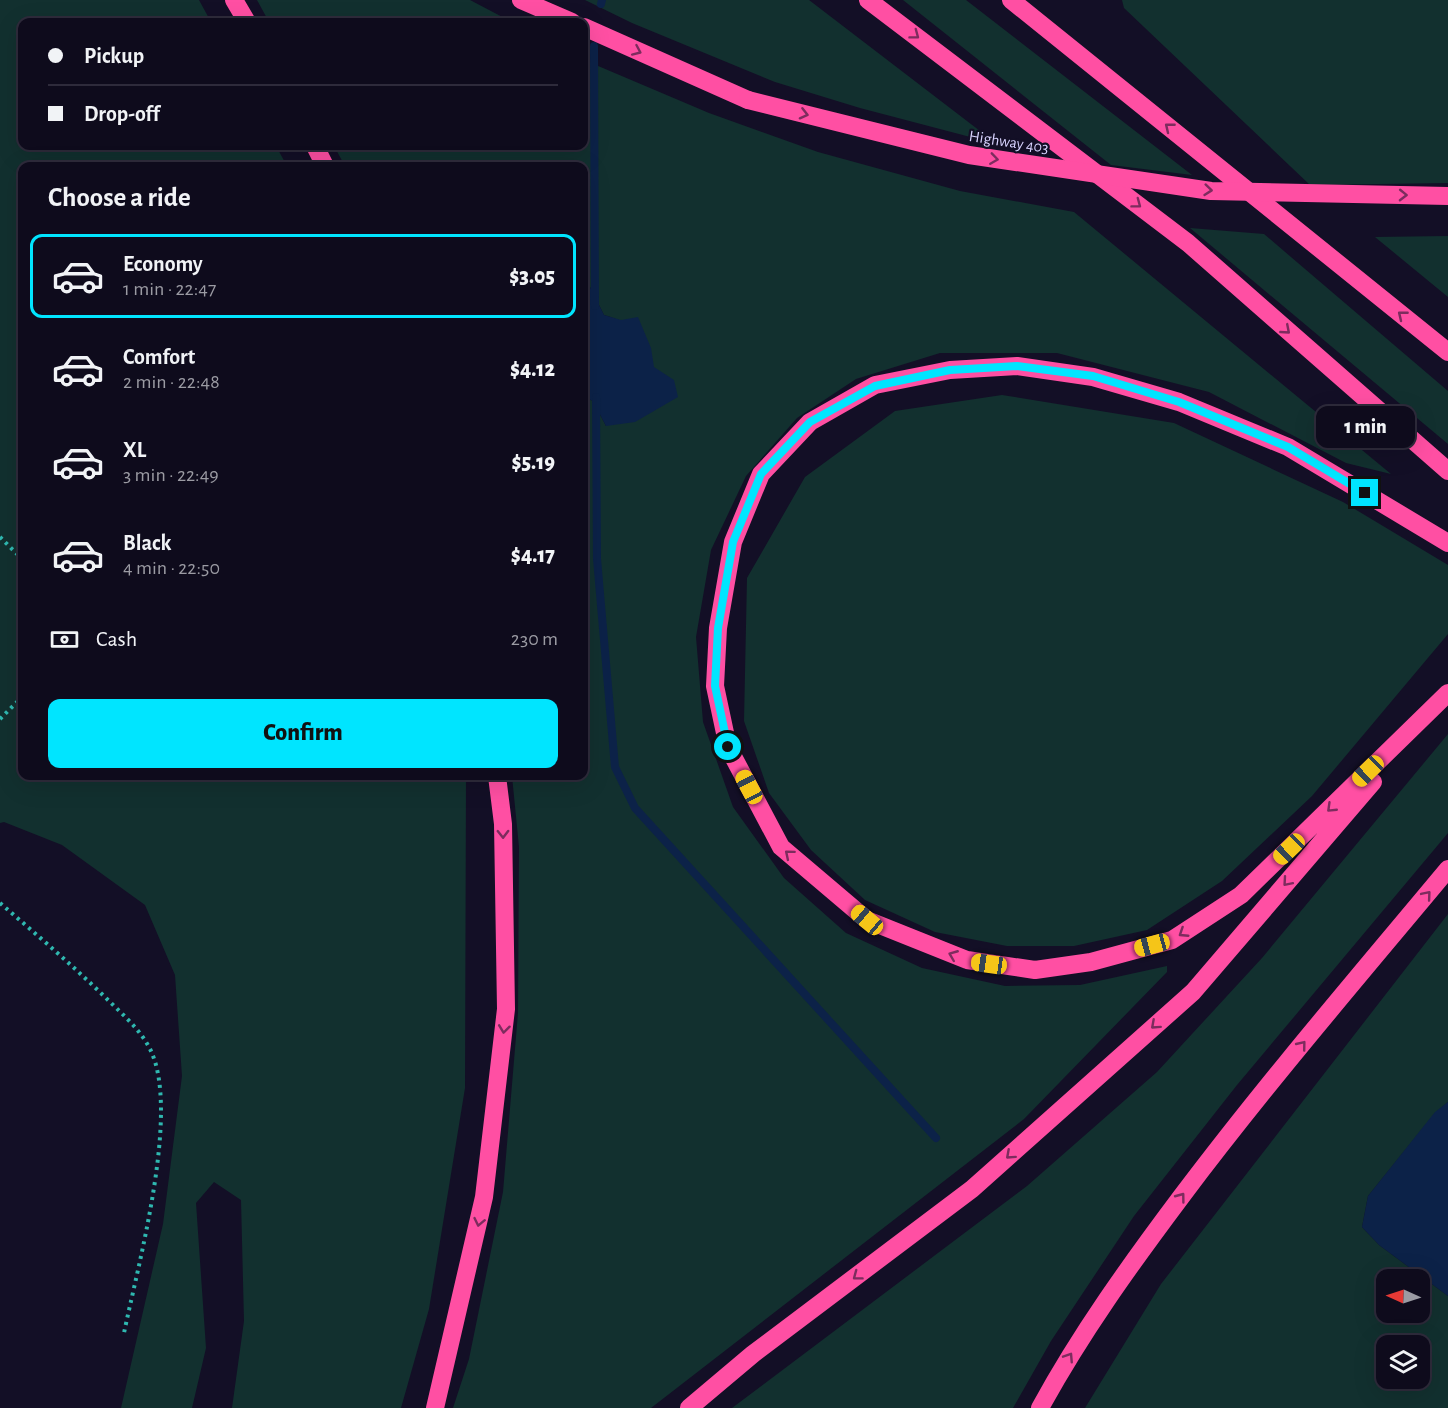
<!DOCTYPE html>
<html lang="en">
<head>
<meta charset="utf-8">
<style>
  :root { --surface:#0e0b1c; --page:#171425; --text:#f1f3f6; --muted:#9b9ba3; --line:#2e2b3b; --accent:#00e5ff }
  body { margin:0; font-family:"Alegreya Sans",sans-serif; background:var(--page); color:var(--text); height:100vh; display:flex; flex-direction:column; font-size:22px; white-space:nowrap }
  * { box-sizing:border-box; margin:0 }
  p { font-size:20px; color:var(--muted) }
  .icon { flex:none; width:33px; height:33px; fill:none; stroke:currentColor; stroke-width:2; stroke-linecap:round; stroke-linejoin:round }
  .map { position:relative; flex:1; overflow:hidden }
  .panel { position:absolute; left:18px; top:162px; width:570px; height:618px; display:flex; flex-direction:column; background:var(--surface); border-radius:12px; box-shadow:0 6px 24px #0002,0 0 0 2px var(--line) }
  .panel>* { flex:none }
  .top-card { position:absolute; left:18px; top:18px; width:570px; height:132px; border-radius:12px; box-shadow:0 6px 24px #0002,0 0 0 2px var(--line); display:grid; align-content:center; height:132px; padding:0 30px; background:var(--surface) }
  .needle { width:39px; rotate:273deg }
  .fabs { position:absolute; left:1376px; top:1269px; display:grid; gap:12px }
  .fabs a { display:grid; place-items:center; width:54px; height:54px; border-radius:12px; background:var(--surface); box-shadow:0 6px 24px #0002,0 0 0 2px var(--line); font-size:30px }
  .end { position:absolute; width:27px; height:27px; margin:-14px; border:8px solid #00e5ff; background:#111; box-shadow:0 0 0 3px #111 }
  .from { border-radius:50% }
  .bubble { position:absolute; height:42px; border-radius:12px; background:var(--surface); box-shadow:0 6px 24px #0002,0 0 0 2px var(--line); font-size:20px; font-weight:800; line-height:42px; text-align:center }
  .car { position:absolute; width:18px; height:36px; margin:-18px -9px; border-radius:8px; box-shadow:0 0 4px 2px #0007; background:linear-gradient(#f5c518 24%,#345 0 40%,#f5c518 0 76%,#345 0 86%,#f5c518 0) }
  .top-card b { display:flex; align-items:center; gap:21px; height:57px; font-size:22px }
  .top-card b+b { border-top:2px solid var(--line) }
  .top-card i { width:15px; height:15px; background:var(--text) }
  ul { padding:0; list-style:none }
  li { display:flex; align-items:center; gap:18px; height:84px; margin:0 12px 9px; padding:0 18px; border:3px solid transparent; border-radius:12px }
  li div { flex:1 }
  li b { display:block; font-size:22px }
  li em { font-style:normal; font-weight:800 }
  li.current { border-color:var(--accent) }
  li>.icon { width:54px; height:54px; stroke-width:1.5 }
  h2 { padding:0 30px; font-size:27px; line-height:72px }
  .pay { display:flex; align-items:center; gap:15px; height:66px; padding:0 30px; font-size:22px }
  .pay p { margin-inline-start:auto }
  .cta { display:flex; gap:12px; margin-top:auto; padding:12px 30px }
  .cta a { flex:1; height:69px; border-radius:12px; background:var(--accent); color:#111; font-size:24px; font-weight:800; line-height:69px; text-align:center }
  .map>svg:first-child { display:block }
</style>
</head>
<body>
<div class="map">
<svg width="1448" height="1408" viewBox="0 0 1448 1408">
  <rect width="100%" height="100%" fill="#130f26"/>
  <path fill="#12302f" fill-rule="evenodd" d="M0,0H199L211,22H22V146H276L287,166H22V776H466L465,1088L429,1309L401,1408H232L244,1321L241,1200L214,1182L196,1203L206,1348L192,1408H121L163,1224L182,1076L175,975L145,905L62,845L4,822L0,823Z
    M257,0H470L512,22H269Z
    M585,0H809L997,144L860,108L775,82L632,23Z
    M903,0H966L1192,175L1111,165Z
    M1122,0H1448V183L1310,185L1124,8Z
    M584,60L709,113L818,152L960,191L1074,212L1391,474L1346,463L1209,392L1057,353H940L856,379L797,418L746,476L711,550L696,637L703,722L733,807L784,878L846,933L922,968L1005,986L1080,985L1167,966V972L1024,1119L651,1408H453L469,1359L503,1192L518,1013L519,847L512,776H584V397L593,401L606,426L653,367C649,332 637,325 604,315L584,275V166H345L334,146H584Z
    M1190,228L1264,234L1448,391V444Z
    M1448,236V297L1375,237Z
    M1002,395L1174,423L1343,502L1448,565V634L1312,796L1222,881L1147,930L1074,946H1007L935,932L865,900L811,850L769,793L744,721L747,578L805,477L895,411Z
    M1448,734V833L1237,1085L1134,1216L1051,1341L1013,1408H732L1027,1186L1157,1072L1262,958Z
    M1448,914V1102L1435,1113L1368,1196L1362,1227L1379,1245L1448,1296V1408H1085L1161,1284ZM1386,1280H1419V1312H1386ZM1386,1346H1419V1378H1386Z"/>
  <path fill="#0c2248" d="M584,275L604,315L621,320L638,317L651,348L654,367L674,380L678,397L635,422L606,426L593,401L584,397Z
    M1448,1102V1296L1379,1245L1362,1227L1368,1196L1435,1112Z"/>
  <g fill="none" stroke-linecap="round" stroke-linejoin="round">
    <path stroke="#0c2248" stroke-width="8" d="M601,4L602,0
      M594,46L595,306
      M596,397L597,559L615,767L635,808L936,1138"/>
    <path stroke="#2fb8b0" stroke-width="4" stroke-dasharray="3 4.5" stroke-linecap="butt" d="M0,537L22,559
      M0,719L22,697
      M0,903C36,934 72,965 106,998C122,1014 140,1029 150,1049C181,1110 138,1265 124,1333"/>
    <path stroke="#ff4fa3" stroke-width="18" d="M234,0L247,22
      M521,0L572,22
      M868,0L1188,243L1448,471
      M1011,0L1448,352
      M584,27L748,100
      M315,146L325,166
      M1448,543L1288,447L1179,402L1093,377L1017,366L950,370L875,385L810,422L761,474L733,542L718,628L715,686L728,747L781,847L867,920L967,960L1035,970L1091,962L1172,940L1241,895L1448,693
      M435,1408L484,1197L506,1009L503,824L497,776
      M689,1408L753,1354L972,1189L1193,992L1373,782
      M1040,1408C1081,1333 1130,1265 1181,1197C1266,1084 1358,977 1448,869"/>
    <path stroke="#ff4fa3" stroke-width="18" d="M748,100L969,155L1211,191L1448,196"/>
  </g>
  <defs><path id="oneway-chevron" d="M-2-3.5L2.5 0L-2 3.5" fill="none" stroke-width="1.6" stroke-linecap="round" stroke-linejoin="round" transform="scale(1.5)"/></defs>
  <g stroke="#7d2c5e">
    <use href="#oneway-chevron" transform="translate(915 35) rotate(37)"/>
    <use href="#oneway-chevron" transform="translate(637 51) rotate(24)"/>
    <use href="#oneway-chevron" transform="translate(804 114) rotate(14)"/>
    <use href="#oneway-chevron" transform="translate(1169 127) rotate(-141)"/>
    <use href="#oneway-chevron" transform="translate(994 159) rotate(8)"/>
    <use href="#oneway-chevron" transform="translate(1208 190) rotate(6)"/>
    <use href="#oneway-chevron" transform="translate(1403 195) rotate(1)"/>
    <use href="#oneway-chevron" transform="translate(1137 204) rotate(37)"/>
    <use href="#oneway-chevron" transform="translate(1402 315) rotate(-141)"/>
    <use href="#oneway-chevron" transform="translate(1286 330) rotate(41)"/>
    <use href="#oneway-chevron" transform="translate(1331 808) rotate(136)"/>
    <use href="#oneway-chevron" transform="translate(503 834) rotate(89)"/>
    <use href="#oneway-chevron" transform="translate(789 854) rotate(-140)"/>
    <use href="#oneway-chevron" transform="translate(1287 882) rotate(131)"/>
    <use href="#oneway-chevron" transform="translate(1427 895) rotate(-50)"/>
    <use href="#oneway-chevron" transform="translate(1183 933) rotate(147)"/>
    <use href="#oneway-chevron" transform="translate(953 955) rotate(-158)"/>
    <use href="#oneway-chevron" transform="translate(1155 1025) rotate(138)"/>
    <use href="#oneway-chevron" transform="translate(504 1029) rotate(97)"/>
    <use href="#oneway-chevron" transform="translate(1302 1045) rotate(-51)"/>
    <use href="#oneway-chevron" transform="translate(1010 1155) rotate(138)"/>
    <use href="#oneway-chevron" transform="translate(1181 1197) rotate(-53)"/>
    <use href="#oneway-chevron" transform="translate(479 1222) rotate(102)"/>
    <use href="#oneway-chevron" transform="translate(857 1276) rotate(143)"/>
    <use href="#oneway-chevron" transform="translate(1069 1357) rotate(-57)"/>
  </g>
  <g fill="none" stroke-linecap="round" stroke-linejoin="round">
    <path stroke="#00e5ff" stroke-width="8" d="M728,747L715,686L718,628L733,542L761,474L810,422L875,386L950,370L1017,366L1093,376L1179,402L1288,447L1365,493"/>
  </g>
  <g text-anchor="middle" stroke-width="4.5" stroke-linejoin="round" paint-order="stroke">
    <g font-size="16" fill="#d9d4ff" stroke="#130f26">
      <text transform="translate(1009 141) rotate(9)" y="6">Highway 403</text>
    </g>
  </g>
</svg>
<div class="fabs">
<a><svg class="needle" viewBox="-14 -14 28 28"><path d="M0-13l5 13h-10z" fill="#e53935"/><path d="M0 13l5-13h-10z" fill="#9b9ba3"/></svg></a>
<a><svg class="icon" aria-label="layers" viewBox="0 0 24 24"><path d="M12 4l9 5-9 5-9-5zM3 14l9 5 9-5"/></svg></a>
</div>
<i class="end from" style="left:728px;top:747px"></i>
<i class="end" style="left:1365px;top:493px"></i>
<div class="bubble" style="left:1316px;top:406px;width:99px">1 min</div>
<i class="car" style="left:1368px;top:771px;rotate:226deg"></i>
<i class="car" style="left:749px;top:787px;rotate:332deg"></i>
<i class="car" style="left:1289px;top:849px;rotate:226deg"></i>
<i class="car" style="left:867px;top:920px;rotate:310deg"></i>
<i class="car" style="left:1152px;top:945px;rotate:255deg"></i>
<i class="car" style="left:989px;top:964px;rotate:278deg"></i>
<div class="top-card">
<b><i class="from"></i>Pickup</b>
<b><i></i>Drop-off</b>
</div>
<section class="panel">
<h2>Choose a ride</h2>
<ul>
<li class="current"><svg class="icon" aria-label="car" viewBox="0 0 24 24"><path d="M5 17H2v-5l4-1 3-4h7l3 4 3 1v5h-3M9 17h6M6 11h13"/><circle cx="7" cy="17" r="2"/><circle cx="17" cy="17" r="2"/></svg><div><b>Economy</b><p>1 min · 22:47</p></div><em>$3.05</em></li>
<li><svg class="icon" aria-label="car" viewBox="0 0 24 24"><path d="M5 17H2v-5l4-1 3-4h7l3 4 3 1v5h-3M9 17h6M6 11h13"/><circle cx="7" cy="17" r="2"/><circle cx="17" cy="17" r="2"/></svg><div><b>Comfort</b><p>2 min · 22:48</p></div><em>$4.12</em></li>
<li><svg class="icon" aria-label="car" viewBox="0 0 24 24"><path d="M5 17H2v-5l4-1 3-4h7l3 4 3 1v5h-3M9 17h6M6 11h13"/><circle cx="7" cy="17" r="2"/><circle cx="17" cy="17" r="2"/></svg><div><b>XL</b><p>3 min · 22:49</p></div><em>$5.19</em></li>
<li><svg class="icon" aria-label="car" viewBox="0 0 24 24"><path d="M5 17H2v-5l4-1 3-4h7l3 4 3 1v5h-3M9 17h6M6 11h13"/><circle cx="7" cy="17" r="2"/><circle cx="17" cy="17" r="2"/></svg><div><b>Black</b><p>4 min · 22:50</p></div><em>$4.17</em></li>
</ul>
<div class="pay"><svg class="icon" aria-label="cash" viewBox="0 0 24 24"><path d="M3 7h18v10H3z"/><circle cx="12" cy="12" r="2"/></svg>Cash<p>230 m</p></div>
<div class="cta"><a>Confirm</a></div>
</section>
</div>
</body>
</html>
